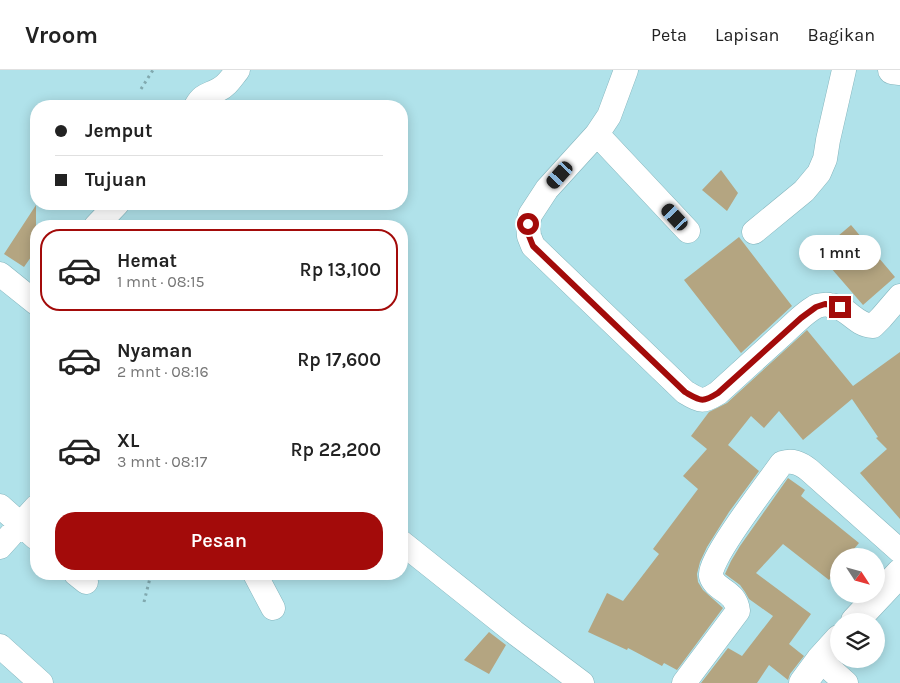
<!DOCTYPE html>
<html lang="id">
<head>
<meta charset="utf-8">
<style>
  :root { --surface:#fff; --page:#f6f6f6; --text:#222; --muted:#767676; --line:#e0e0e0; --accent:#a30b0a }
  body { margin:0; font-family:Karla,sans-serif; background:var(--page); color:var(--text); height:100vh; display:flex; flex-direction:column; font-size:19px; white-space:nowrap }
  * { box-sizing:border-box; margin:0 }
  p { font-size:16px; color:var(--muted) }
  .icon { flex:none; width:28px; height:28px; fill:none; stroke:currentColor; stroke-width:2; stroke-linecap:round; stroke-linejoin:round }
  .map { position:relative; flex:1; overflow:hidden }
  .sheet { position:absolute; left:30px; top:150px; width:378px; height:360px; display:flex; flex-direction:column; background:var(--surface); border-radius:20px; box-shadow:0 2px 12px #0003 }
  .sheet>* { flex:none }
  .guide { position:absolute; left:30px; top:30px; width:378px; height:110px; border-radius:20px; box-shadow:0 2px 12px #0003; display:grid; align-content:center; height:110px; padding:0 25px; background:var(--surface) }
  .needle { width:32px; rotate:126deg }
  .fabs { position:absolute; left:830px; top:478px; display:grid; gap:10px }
  .fabs a { display:grid; place-items:center; width:55px; height:55px; border-radius:50%; background:var(--surface); box-shadow:0 2px 12px #0003; font-size:25px }
  .end { position:absolute; width:22px; height:22px; margin:-11px; border:6px solid #a30b0a; background:#fff; box-shadow:0 0 0 2px #fff }
  .from { border-radius:50% }
  .bubble { position:absolute; height:35px; border-radius:18px; background:var(--surface); box-shadow:0 2px 12px #0003; font-size:16px; font-weight:600; line-height:35px; text-align:center }
  .car { position:absolute; width:15px; height:30px; margin:-15px -8px; border-radius:6px; box-shadow:0 0 4px 1px #0007; background:linear-gradient(#222 24%,#8ab4d8 0 40%,#222 0 76%,#8ab4d8 0 86%,#222 0) }
  .guide b { display:flex; align-items:center; gap:18px; height:48px; font-size:19px }
  .guide b+b { border-top:1px solid var(--line) }
  .guide i { width:12px; height:12px; background:var(--text) }
  ul { padding:9px 0 0; list-style:none }
  li { display:flex; align-items:center; gap:15px; height:82px; margin:0 10px 8px; padding:0 15px; border:2px solid transparent; border-radius:20px }
  li div { flex:1 }
  li b { display:block; font-size:19px }
  li em { font-style:normal; font-weight:600 }
  li.selected { border-color:var(--accent) }
  li>.icon { width:45px; height:45px; stroke-width:1.5 }
  .button { display:flex; gap:10px; margin-top:auto; padding:10px 25px }
  .button a { flex:1; height:58px; border-radius:20px; background:var(--accent); color:#fff; font-size:20px; font-weight:600; line-height:58px; text-align:center }
  header { display:flex; align-items:center; gap:30px; box-sizing:border-box; height:70px; padding:0 25px; background:var(--surface); border-bottom:1px solid var(--line) }
  header strong { font-size:24px }
  nav { display:flex; gap:28px; margin-inline-start:auto; font-size:18px }
  .map>svg:first-child { display:block }
</style>
</head>
<body>
<header>
<strong>Vroom</strong>
<nav><a>Peta</a><a>Lapisan</a><a>Bagikan</a></nav>
</header>
<div class="map">
<svg width="900" height="613" viewBox="0 0 900 613">
  <rect width="100%" height="100%" fill="#b0e2ea"/>
  <path fill="#b4a581" d="M721,100L738,123L727,141L702,120Z
    M36,135V180L24,197L4,184Z
    M851,155L895,207L863,235L818,183Z
    M739,167L792,236L741,283L684,210Z
    M807,260L853,316L900,282V449L860,403L887,379L876,368L878,367L852,329L803,370L779,341L764,358L751,346L728,375L759,401L729,442L707,477L700,492L697,504L698,512L703,520L723,538L677,600L664,593L662,596L628,578L627,580L588,562L607,523L623,531L659,484L653,479L698,419L683,406L707,379L691,366L709,342L727,333Z
    M788,408L805,420L801,426L859,473L848,486H839V498L829,510L783,474L756,503L811,544L789,574L804,586L790,604L788,610L769,595L757,613H701L728,578L742,586L773,546L749,529L745,522L740,515L725,504L731,491L740,476Z
    M489,562L506,575L489,604L464,590Z"/>
  <g fill="none" stroke-linecap="round" stroke-linejoin="round">
    <g stroke="#84b5bd" stroke-width="25">
      <path id="minor" d="M626,0L609,46L597,64L547,119L530,145L528,154L529,166L533,176L685,322C701,331 702,333 718,323C740,303 762,283 784,263C793,255 806,241 817,236C821,235 825,234 829,235C848,236 854,255 873,256L881,248L900,226
        M196,36C203,24 207,26 218,20C227,16 232,7 238,0
        M597,64L688,161
        M96,156L117,134
        M754,162L804,121L819,103L825,89L828,70L844,0
        M0,204L36,233
        M0,436L36,468
        M401,472L514,562L582,613
        M0,477L36,437
        M76,504L86,512
        M255,504L273,538
        M0,576L41,613
        M820,590L846,613
        M684,613L738,541C736,520 715,521 711,506C707,491 770,410 782,393C793,390 800,393 809,400L900,481"/>
    </g>
    <g stroke="#84b5bd" stroke-width="29">
      <path id="tertiary" d="M892,0L900,1
        M855,551L900,503
        M803,613L820,590L839,569"/>
    </g>
    <path stroke="#81a9af" stroke-width="3" stroke-dasharray="2.5 4" stroke-linecap="butt" d="M141,19L153,0
      M144,532L151,504"/>
    <use href="#minor" stroke="#fff" stroke-width="24"/>
    <use href="#tertiary" stroke="#fff" stroke-width="28"/>
  </g>
  <g fill="none" stroke-linecap="round" stroke-linejoin="round">
    <path stroke="#a30b0a" stroke-width="6" d="M528,154L529,166L533,176L685,322C701,331 702,333 718,323L801,248L816,237L825,234L832,235L840,237"/>
  </g>
</svg>
<div class="fabs">
<a><svg class="needle" viewBox="-14 -14 28 28"><path d="M0-13l5 13h-10z" fill="#e53935"/><path d="M0 13l5-13h-10z" fill="#767676"/></svg></a>
<a><svg class="icon" aria-label="layers" viewBox="0 0 24 24"><path d="M12 4l9 5-9 5-9-5zM3 14l9 5 9-5"/></svg></a>
</div>
<i class="end from" style="left:528px;top:154px"></i>
<i class="end" style="left:840px;top:237px"></i>
<div class="bubble" style="left:799px;top:165px;width:82px">1 mnt</div>
<i class="car" style="left:560px;top:105px;rotate:222deg"></i>
<i class="car" style="left:675px;top:147px;rotate:317deg"></i>
<div class="guide">
<b><i class="from"></i>Jemput</b>
<b><i></i>Tujuan</b>
</div>
<section class="sheet">
<ul>
<li class="selected"><svg class="icon" aria-label="car" viewBox="0 0 24 24"><path d="M5 17H2v-5l4-1 3-4h7l3 4 3 1v5h-3M9 17h6M6 11h13"/><circle cx="7" cy="17" r="2"/><circle cx="17" cy="17" r="2"/></svg><div><b>Hemat</b><p>1 mnt · 08:15</p></div><em>Rp 13,100</em></li>
<li><svg class="icon" aria-label="car" viewBox="0 0 24 24"><path d="M5 17H2v-5l4-1 3-4h7l3 4 3 1v5h-3M9 17h6M6 11h13"/><circle cx="7" cy="17" r="2"/><circle cx="17" cy="17" r="2"/></svg><div><b>Nyaman</b><p>2 mnt · 08:16</p></div><em>Rp 17,600</em></li>
<li><svg class="icon" aria-label="car" viewBox="0 0 24 24"><path d="M5 17H2v-5l4-1 3-4h7l3 4 3 1v5h-3M9 17h6M6 11h13"/><circle cx="7" cy="17" r="2"/><circle cx="17" cy="17" r="2"/></svg><div><b>XL</b><p>3 mnt · 08:17</p></div><em>Rp 22,200</em></li>
</ul>
<div class="button"><a>Pesan</a></div>
</section>
</div>
</body>
</html>
